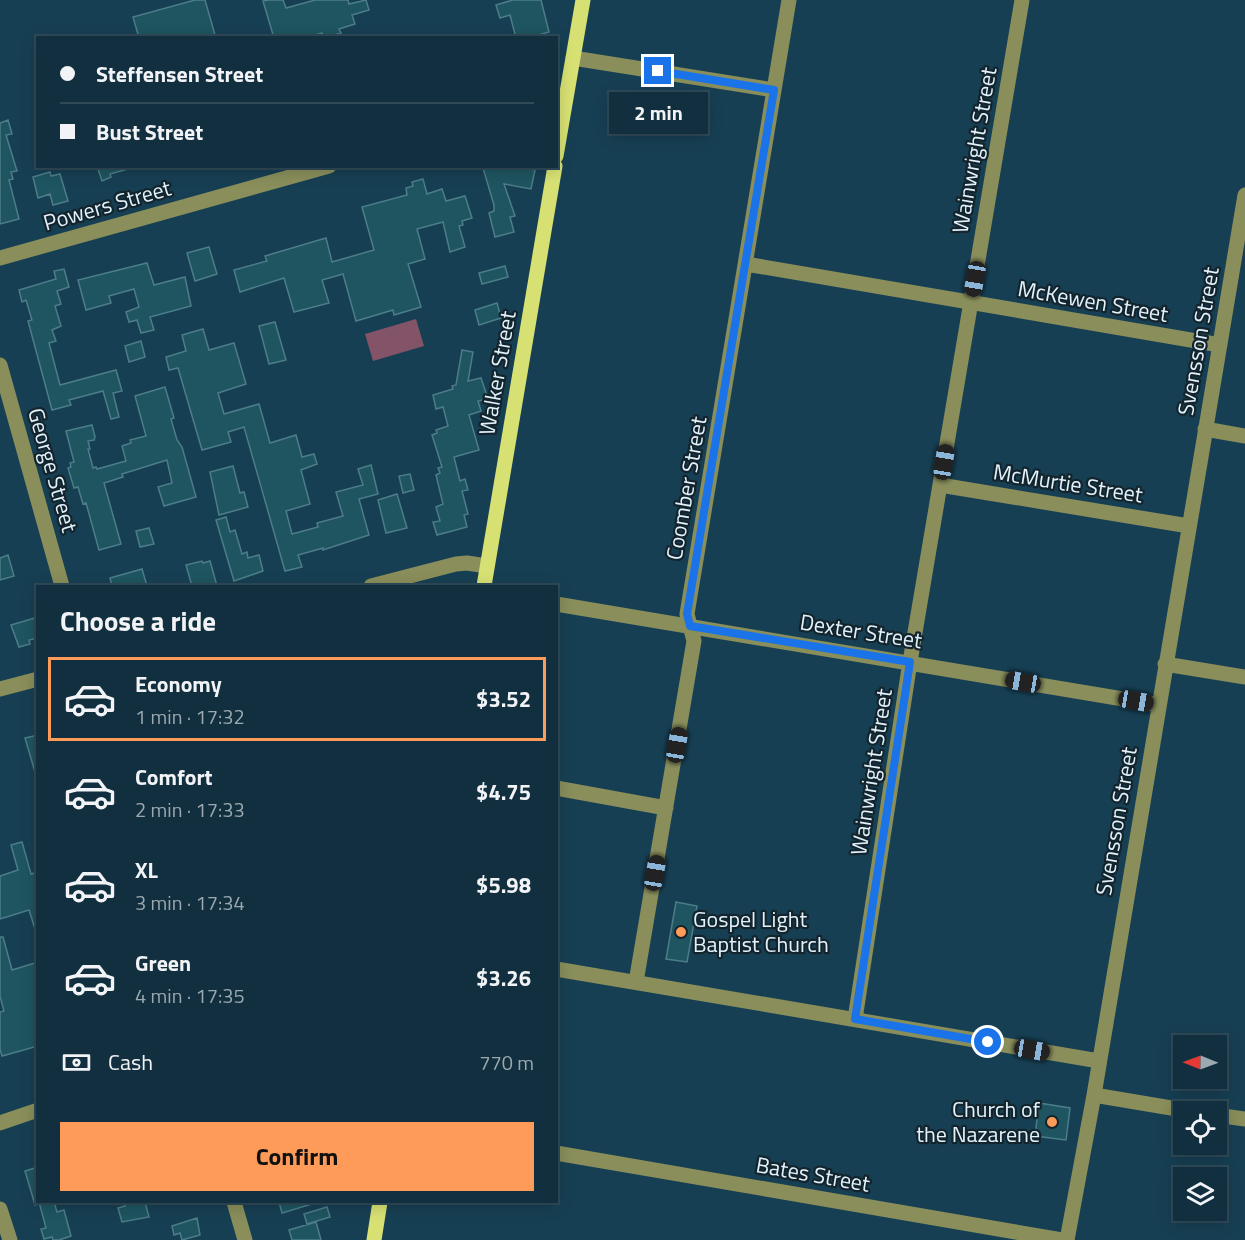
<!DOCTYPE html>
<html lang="en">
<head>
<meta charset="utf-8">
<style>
  :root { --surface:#112f3e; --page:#1a3745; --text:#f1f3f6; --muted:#9ca9b0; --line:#304a58; --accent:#fe9b58 }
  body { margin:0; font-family:"Titillium Web",sans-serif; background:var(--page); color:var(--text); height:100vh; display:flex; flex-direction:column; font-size:22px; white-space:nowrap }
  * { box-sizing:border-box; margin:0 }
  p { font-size:20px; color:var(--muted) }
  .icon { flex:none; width:33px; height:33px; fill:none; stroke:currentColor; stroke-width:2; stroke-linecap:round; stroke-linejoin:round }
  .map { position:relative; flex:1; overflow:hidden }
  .panel { position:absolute; left:36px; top:585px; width:522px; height:618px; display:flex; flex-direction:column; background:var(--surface); border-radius:0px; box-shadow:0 3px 15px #0003,0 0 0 2px var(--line) }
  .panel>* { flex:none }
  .top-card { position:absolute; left:36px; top:36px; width:522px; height:132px; border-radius:0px; box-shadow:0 3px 15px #0003,0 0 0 2px var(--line); display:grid; align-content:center; height:132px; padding:0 24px; background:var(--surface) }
  .needle { width:39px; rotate:271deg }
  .buttons { position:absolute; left:1173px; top:1035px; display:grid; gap:12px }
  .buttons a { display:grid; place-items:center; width:54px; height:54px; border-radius:0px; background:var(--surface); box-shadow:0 3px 15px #0003,0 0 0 2px var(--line); font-size:30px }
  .end { position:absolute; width:27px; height:27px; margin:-14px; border:8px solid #1a73e8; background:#fff; box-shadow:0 0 0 3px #fff }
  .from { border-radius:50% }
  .bubble { position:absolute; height:42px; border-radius:0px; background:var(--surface); box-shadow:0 3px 15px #0003,0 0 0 2px var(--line); font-size:20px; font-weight:700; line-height:42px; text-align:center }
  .car { position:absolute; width:18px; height:36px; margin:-18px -9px; border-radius:8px; box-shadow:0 0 4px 2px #0007; background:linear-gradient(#222 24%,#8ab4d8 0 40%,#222 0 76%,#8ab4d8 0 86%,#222 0) }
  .top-card b { display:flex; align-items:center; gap:21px; height:57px; font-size:22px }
  .top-card b+b { border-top:2px solid var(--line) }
  .top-card i { width:15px; height:15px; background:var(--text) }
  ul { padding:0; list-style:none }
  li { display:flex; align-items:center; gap:18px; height:84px; margin:0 12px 9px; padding:0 12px; border:3px solid transparent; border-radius:0px }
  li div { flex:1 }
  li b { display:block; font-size:22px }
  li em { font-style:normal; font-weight:700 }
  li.active { border-color:var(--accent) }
  li>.icon { width:54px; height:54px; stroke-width:1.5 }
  h2 { padding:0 24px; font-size:27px; line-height:72px }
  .pay { display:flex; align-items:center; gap:15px; height:66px; padding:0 24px; font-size:22px }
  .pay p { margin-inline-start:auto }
  .primary-button { display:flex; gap:12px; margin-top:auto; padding:12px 24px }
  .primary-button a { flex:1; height:69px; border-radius:0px; background:var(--accent); color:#111; font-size:24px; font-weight:700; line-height:69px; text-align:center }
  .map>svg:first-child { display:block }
</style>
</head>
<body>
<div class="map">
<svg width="1245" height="1240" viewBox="0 0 1245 1240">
  <rect width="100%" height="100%" fill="#173f53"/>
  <path fill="#835367" d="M416,319L424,346L373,361L365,334Z"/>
  <path fill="#1e5560" stroke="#4c7d88" stroke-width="1.5" d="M195,0H205L215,35L208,38H139L133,17Z
    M269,0H283L286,8L315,0H348L349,4L366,0L369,10L352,15L355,24L339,29L341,33L325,38H323L322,33L306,38H274L263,1Z
    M513,0H541L549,32L528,38H516L510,15L500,18L496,5Z
    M8,120L12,134L6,135L17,171L11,172L13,179L9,180L19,219L0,224V123Z
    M97,166H128V169L110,174L111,177L102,181Z
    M490,166H513L535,170L531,189L504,184L515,216L510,217L514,232L495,237L489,213L494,211V205L483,168Z
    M50,172L51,176L60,174L68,201L53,205L50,194L38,198L33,177Z
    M423,179L427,194L442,189L446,201L465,196L472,218L462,221L463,225L459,226L465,247L450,252L443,222L417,229L425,259L408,264L421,307L394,315L393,310L356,321L343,274L322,280L329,303L294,312L284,278L240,292L234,270L267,261L265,256L326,238L332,262L374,250L362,207L407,195L406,188L413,186L412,182Z
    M209,247L217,274L195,281L187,253Z
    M147,263L154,285L185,277L191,306L150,317L154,330L141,333L137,320L129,322L126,312L139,307L134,289L109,296L111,303L86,310L78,280Z
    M505,266L508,277L482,284L479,273Z
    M64,269L69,287L57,291L61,304L55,306L61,326L52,330L56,341L49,343L60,385L116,370L122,391L113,393L119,417L111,419L103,391L69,400L71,405L52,410L28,321L32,320L26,300L22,302L19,290L56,279L54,271Z
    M497,303L501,318L479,325L475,310Z
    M275,322L286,360L269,364L259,326Z
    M203,329L209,350L234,343L246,384L218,393L224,414L259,404L270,443L296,435L302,457L314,454L317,464L301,470L310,504L286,511L292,534L318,527L317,523L343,516L336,492L363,485L358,469L371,465L378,494L359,499L369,535L323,550V548L298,555L302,567L285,571L244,427L228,432L231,442L202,450L178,368L169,370L166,357L186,351L182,335Z
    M141,341L145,357L129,362L125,346Z
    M462,350L473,352L468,381L481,378L488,399L478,401L481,411L469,415L479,450L454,457L460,481L465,479L468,490L462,491L468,514L464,515L467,527L437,535L433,522L440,521L436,507L443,504L436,475L440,473L438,468L442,467L432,435L437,433L436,430L448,426L443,407L436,409L433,395L453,389L452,386L456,385Z
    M165,387L174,418L171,419L177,440L182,447L196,497L164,506L158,487L172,483L167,460L122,474L123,477L104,483L121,544L99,550L86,503L83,504L78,487L74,488L68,468L71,467L70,463L74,462L66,431L92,425L95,437L94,440L88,441L90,449H88L93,468L96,467L97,469L126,461L122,446L131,443L130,440L146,436L135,396Z
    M233,466L240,493L244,492L248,507L219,515L210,472Z
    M410,474L414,490L403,493L399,476Z
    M397,494L407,528L386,533L378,500Z
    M226,517L230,532L235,530L242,554L247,552L248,558L259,555L263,571L234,581L216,520Z
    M149,528L154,544L140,547L136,531Z
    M8,555L14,576L0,580V558Z
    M202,561L203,563L210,561L217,586H192L186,565Z
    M142,569L147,586H112L110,578Z
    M38,617V638L29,640L30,644L19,647L11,625Z
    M38,735V772H35L25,738Z
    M22,842L31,874L38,872V929H35L29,910L0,919V876L18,870L11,845Z
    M676,902L697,906L687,962L666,959Z
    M0,937H3L12,970L38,962V1046L2,1056L0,1049V1012L4,1011L0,996Z
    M1039,1103L1070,1108L1066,1140L1035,1136Z
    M38,1167V1204L35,1205L25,1171Z
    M39,1202H54L57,1212L64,1210L71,1236L59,1240H53L52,1237L44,1239L41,1229L46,1228Z
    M124,1202H145L149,1217L122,1222L118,1208L125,1206Z
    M279,1202H312V1204L282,1213Z
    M327,1207L330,1217L307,1224L304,1214Z
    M197,1218L200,1235L182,1240L180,1233L174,1235L172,1226Z
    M316,1222L321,1240H292L289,1230Z"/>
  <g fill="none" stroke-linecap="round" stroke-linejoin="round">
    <path stroke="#898e5b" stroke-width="15" d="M573,58L774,90
      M0,258L329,166
      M746,264L1220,345
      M0,365L62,586
      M1205,429L1245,436
      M940,485L1189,526
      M371,586L456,564L467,563L487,566
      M556,604L1159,705
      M1165,664L1245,677
      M0,689L38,679
      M556,788L666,808
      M556,969L1099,1061
      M636,982L694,641L687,614L789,0
      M855,1019L910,662L1022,0
      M1094,1095L1195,1112
      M1216,1115L1245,1119
      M0,1123L38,1110
      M556,1153L1062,1240
      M234,1202L245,1240
      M0,1209L10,1240
      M1067,1240L1094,1095L1245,195"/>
    <path stroke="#d7e173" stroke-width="15" d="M556,156L583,0
      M484,586L555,166
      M374,1240L380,1202"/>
  </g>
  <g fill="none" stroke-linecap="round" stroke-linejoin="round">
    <path stroke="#1a73e8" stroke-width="8" d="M658,71L774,90L687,614L690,626L910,662L855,1019L988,1042"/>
  </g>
  <g fill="#fe9b58" stroke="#13242d" stroke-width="2">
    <circle cx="681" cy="932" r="6"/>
    <circle cx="1052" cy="1122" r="6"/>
  </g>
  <g text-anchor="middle" stroke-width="4.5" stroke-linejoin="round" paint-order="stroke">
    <g font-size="22" fill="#e1f2fc" stroke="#13242d">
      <text transform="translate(974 150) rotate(-80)" y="8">Wainwright Street</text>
      <text transform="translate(107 205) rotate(-16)" y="8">Powers Street</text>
      <text transform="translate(1093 301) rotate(10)" y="8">McKewen Street</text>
      <text transform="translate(1198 341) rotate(-80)" y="8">Svensson Street</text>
      <text transform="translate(497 373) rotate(-80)" y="8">Walker Street</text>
      <text transform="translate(53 470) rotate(74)" y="8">George Street</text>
      <text transform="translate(1068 483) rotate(9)" y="8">McMurtie Street</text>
      <text transform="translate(686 488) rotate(-80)" y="8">Coomber Street</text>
      <text transform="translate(861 631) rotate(9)" y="8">Dexter Street</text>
      <text transform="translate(871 772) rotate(-81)" y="8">Wainwright Street</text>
      <text transform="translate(1116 821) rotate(-80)" y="8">Svensson Street</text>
      <text transform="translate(813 1174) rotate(10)" y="8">Bates Street</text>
    </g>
    <g font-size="22" fill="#e1f2fc" stroke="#13242d" text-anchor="start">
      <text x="693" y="927">Gospel Light<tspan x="693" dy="25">Baptist Church</tspan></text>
      <text x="1040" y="1117" text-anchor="end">Church of<tspan x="1040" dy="25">the Nazarene</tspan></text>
    </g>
  </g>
</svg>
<div class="buttons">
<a><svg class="needle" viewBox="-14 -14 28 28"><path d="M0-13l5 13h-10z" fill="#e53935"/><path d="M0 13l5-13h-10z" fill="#9ca9b0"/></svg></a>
<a><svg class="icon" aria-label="locate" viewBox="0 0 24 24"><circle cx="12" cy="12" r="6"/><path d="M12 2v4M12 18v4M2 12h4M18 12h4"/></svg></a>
<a><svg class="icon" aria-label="layers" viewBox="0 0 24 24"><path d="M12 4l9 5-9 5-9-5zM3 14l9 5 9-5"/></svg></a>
</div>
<i class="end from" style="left:988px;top:1042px"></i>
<i class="end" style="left:658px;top:71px"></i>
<div class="bubble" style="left:609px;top:92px;width:99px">2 min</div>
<i class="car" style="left:975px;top:279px;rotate:190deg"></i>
<i class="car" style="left:944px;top:462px;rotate:9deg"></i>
<i class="car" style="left:1023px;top:682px;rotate:280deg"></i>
<i class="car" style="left:1136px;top:701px;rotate:100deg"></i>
<i class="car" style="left:677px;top:745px;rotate:10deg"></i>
<i class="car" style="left:655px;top:873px;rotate:10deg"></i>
<i class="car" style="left:1032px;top:1050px;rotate:100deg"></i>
<div class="top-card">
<b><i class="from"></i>Steffensen Street</b>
<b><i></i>Bust Street</b>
</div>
<section class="panel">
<h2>Choose a ride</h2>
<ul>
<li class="active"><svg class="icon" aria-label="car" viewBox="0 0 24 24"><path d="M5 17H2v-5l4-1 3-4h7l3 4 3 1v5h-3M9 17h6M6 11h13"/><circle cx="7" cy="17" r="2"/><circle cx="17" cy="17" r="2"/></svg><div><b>Economy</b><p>1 min · 17:32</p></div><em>$3.52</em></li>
<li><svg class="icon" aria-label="car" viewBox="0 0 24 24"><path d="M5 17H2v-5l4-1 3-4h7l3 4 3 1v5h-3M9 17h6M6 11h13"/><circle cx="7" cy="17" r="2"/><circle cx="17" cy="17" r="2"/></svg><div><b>Comfort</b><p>2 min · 17:33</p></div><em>$4.75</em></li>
<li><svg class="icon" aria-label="car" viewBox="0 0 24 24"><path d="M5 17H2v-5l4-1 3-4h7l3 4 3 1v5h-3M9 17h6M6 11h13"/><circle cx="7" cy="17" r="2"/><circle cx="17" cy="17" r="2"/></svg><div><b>XL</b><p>3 min · 17:34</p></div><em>$5.98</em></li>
<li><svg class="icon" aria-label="car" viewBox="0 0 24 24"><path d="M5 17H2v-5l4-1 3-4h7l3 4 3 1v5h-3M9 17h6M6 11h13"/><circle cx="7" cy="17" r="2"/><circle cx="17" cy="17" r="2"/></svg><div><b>Green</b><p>4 min · 17:35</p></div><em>$3.26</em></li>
</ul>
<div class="pay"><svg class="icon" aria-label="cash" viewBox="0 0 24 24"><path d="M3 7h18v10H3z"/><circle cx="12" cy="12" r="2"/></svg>Cash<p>770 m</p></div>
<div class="primary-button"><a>Confirm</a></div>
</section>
</div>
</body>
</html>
